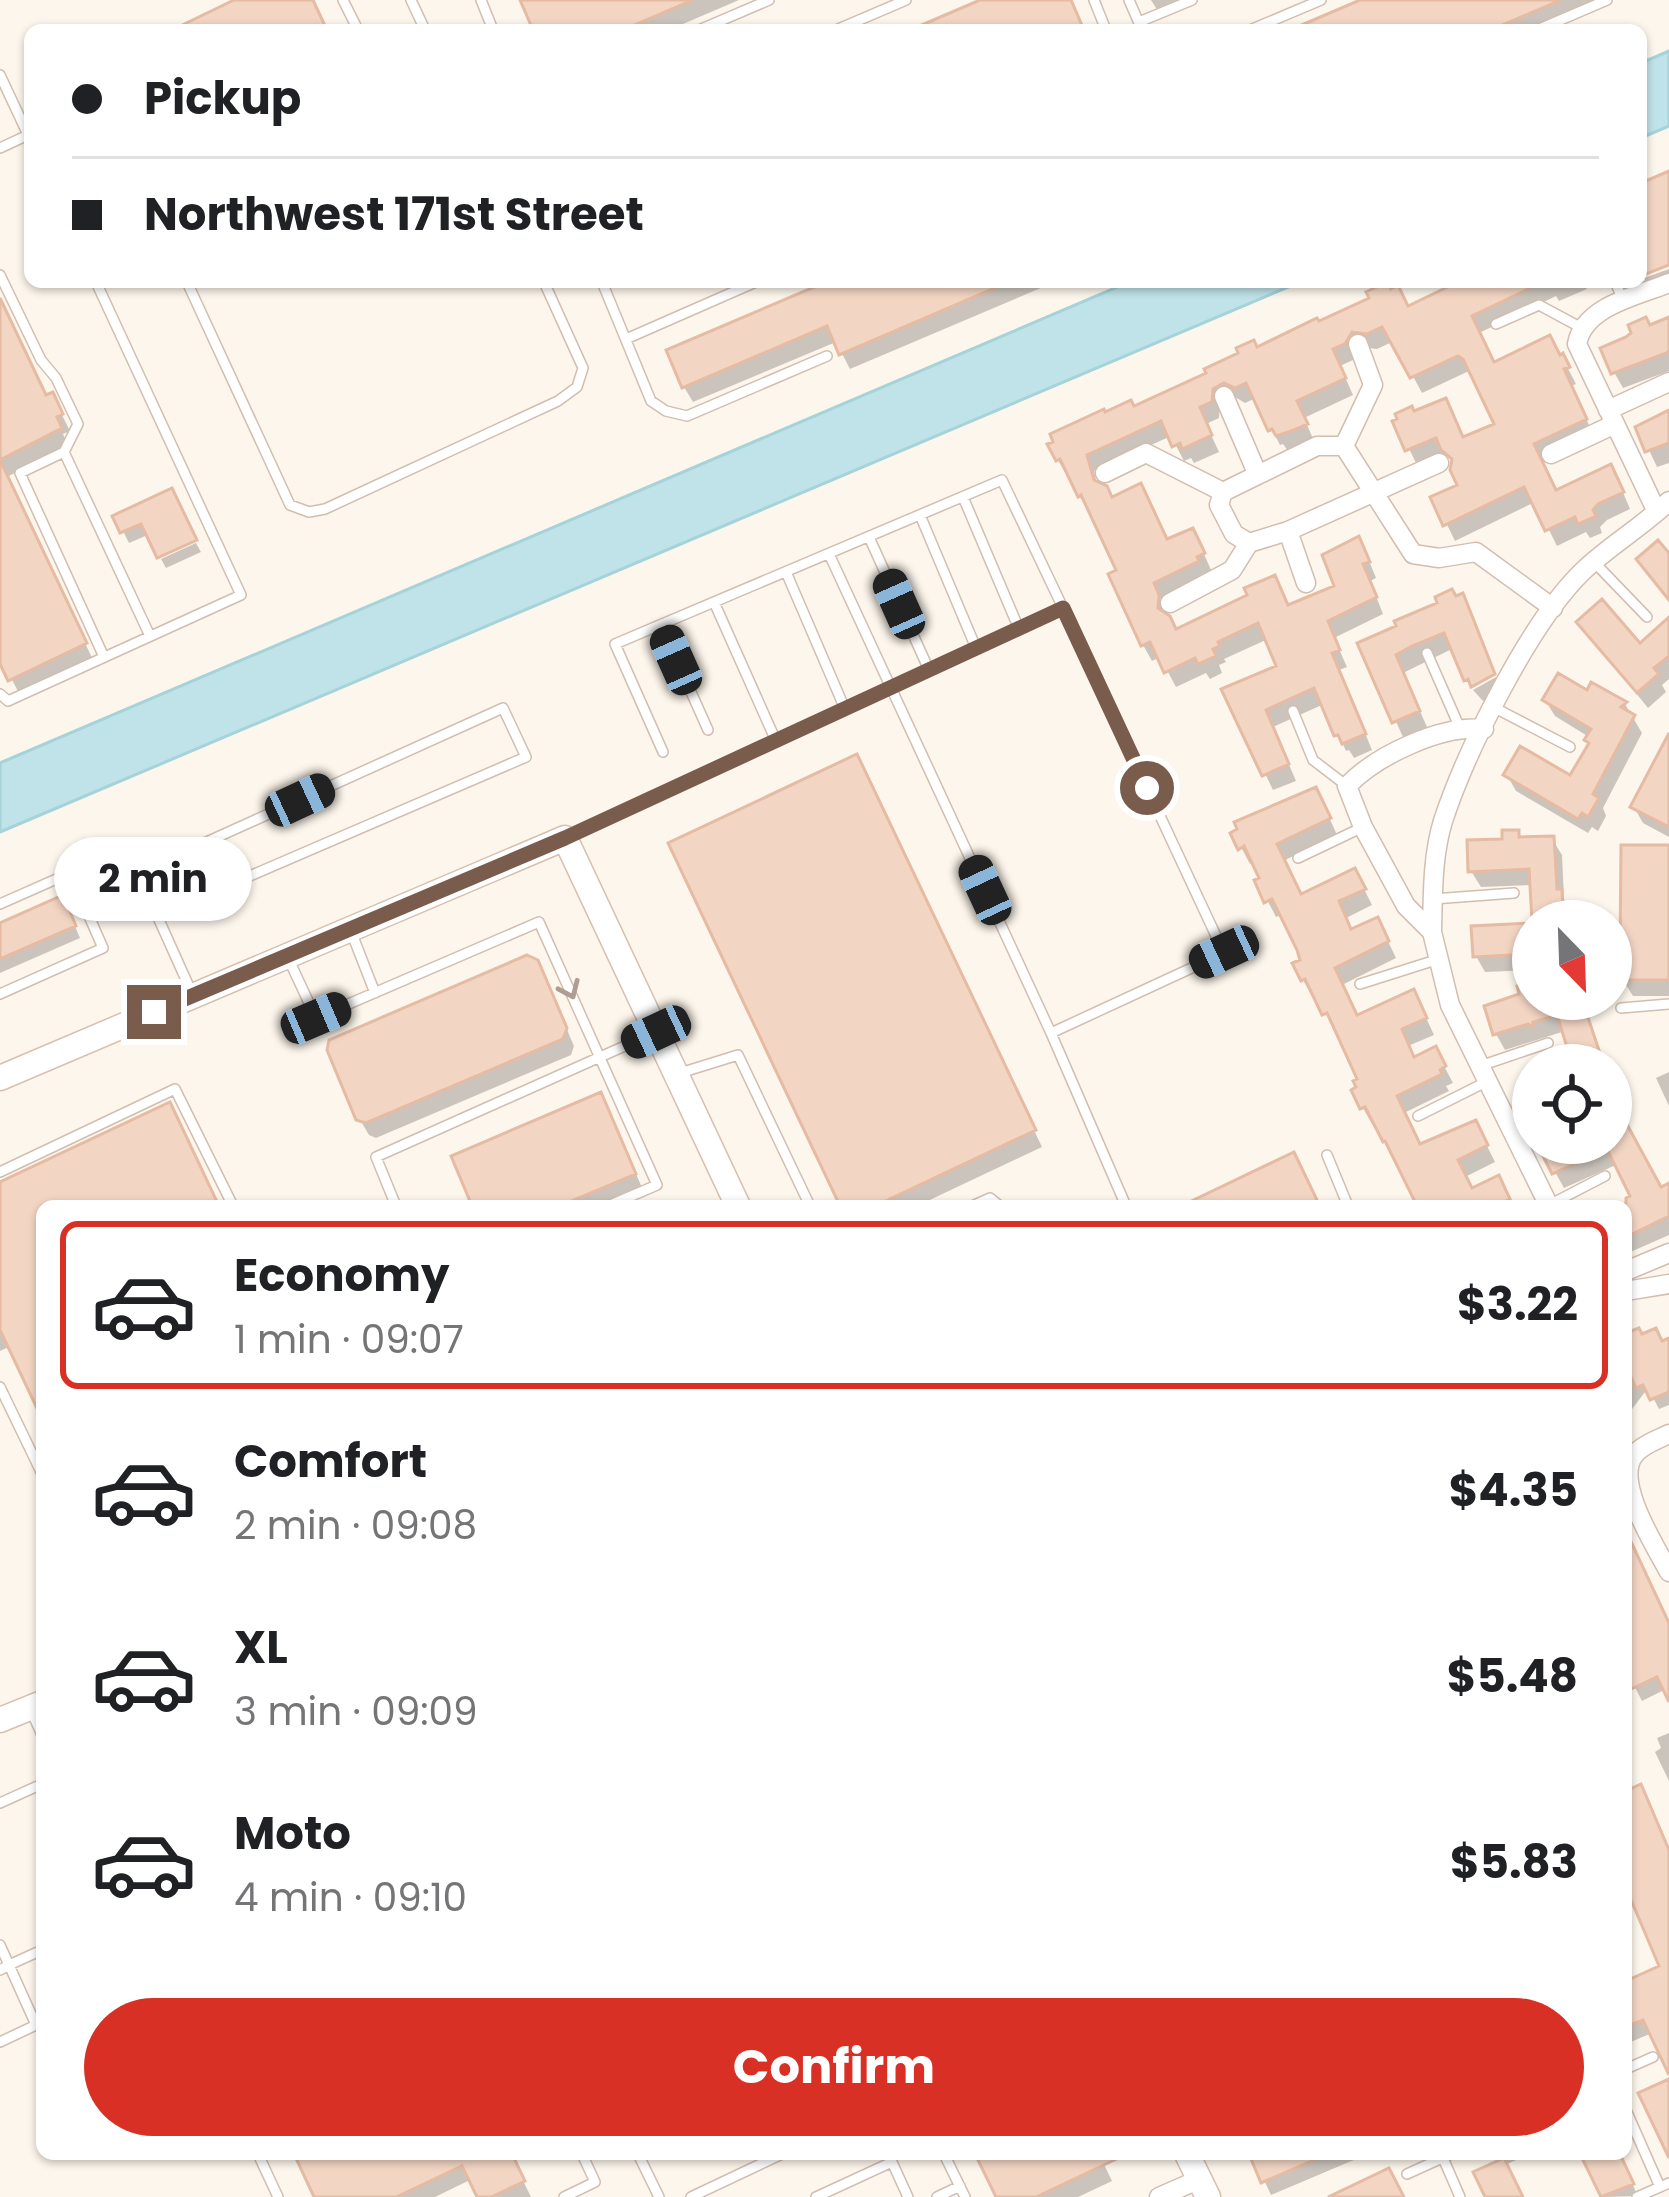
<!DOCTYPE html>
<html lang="en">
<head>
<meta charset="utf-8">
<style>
  :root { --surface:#fff; --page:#f2f2f2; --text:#202124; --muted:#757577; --line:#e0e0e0; --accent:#d93025 }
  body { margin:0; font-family:Poppins,sans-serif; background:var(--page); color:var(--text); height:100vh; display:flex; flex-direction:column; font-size:45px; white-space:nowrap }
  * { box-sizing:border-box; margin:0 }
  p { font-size:39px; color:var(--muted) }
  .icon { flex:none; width:66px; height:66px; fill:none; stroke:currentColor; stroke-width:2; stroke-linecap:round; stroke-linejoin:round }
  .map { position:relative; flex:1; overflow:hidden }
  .panel { position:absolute; left:36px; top:1200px; width:1596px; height:960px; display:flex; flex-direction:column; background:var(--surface); border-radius:18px; box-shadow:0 3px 9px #0004 }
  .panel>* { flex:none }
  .banner { position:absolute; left:24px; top:24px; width:1623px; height:264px; border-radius:18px; box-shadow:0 3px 9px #0004; display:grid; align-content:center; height:264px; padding:0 48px; background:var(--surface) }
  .needle { width:78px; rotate:157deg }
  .tools { position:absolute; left:1512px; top:900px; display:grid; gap:24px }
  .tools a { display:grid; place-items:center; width:120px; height:120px; border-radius:50%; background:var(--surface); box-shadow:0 3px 9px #0004; font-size:60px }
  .end { position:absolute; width:54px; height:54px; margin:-27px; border:15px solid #7a5c4d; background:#fff; box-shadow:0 0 0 6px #fff }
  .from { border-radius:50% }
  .bubble { position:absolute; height:84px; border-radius:42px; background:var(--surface); box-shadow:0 3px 9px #0004; font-size:39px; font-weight:700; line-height:84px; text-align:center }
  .car { position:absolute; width:36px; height:72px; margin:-36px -18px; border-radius:15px; box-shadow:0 0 9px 3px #0007; background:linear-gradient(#222 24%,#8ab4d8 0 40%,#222 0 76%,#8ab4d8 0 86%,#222 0) }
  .banner b { display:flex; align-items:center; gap:42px; height:114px; font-size:45px }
  .banner b+b { border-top:3px solid var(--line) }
  .banner i { width:30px; height:30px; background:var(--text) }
  ul { padding:21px 0 0; list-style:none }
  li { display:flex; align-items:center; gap:36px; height:168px; margin:0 24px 18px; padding:0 24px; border:6px solid transparent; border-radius:18px }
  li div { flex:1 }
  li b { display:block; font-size:45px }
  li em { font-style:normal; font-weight:700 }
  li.current { border-color:var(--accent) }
  li>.icon { width:108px; height:108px; stroke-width:1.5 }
  .button { display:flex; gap:24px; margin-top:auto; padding:24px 48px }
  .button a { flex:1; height:138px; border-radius:72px; background:var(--accent); color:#fff; font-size:48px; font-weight:700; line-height:138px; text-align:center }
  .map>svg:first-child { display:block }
</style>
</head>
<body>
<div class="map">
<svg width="1669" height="2197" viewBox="0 0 1669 2197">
  <rect width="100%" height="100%" fill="#fdf6ec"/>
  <path fill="#bfe3e8" stroke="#a5d3da" stroke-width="3" d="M1669,51V126L1641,138V63Z
    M1129,282H1300L0,832V763Z"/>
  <path fill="#0003" d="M523,0H739L669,30H536Z
    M1151,0H1189L1159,13Z
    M1368,0H1607L1537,30H1297Z
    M1669,269V285L1651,291L1644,278Z
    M834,282H1055L850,369L836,342L693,402L684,387Z
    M1465,282H1584L1587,289L1559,301L1556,296L1479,333L1494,366L1562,357L1576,384L1571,386L1594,436L1541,461L1556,493L1619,483L1630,509L1607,520L1600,527L1602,533L1590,538L1586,532L1557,546L1535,502L1455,541L1434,498L1461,487L1454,465L1447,453L1417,465L1396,422L1464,440L1498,426L1469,371L1422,393L1394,341L1377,349L1361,347L1353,360L1340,366L1353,395L1304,418L1314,441L1288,451L1283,444L1280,445L1256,398L1245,403L1235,397L1220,405L1219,418L1206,424L1219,452L1194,463L1191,458L1184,461L1171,436L1094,471L1097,485L1112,500L1168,543L1201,547L1211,570L1204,574L1206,578L1160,599L1176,632L1289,608L1338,588L1367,556L1376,578L1370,581L1383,614L1334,638L1347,667L1339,670L1372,750L1354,758L1349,750L1346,751L1324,704L1273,727L1296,781L1273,790L1225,690L1280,667L1268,639L1224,659L1226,662L1219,665L1222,673L1210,679L1206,673L1176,687L1160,657L1152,661L1143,645L1112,576L1120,572L1071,474L1067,476L1058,460L1133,410L1256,350L1408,309Z
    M1669,320V371L1623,388L1614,372L1649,329Z
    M0,327L46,398L60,411L70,431L63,434L68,445L7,477L93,660L20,695L0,657Z
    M1669,414V463L1657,467L1639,429Z
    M171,491L150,534L129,543L116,517Z
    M196,543L201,552L166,568L161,559Z
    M1462,597L1494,671L1470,684L1454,648L1403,673L1427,727L1403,737L1361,645Z
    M1669,621V679L1662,685L1666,692L1648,708L1579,623L1639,647Z
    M1496,677L1501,691L1483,701L1473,690Z
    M1592,686L1625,704L1642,733L1603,808L1606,816L1598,831L1592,827L1588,833L1516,791L1507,775L1571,779L1591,745L1589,737L1555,716L1545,700L1588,694Z
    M1669,739V837L1643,823L1634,807Z
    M865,773L1042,1147L917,1206H843Z
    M1324,806L1337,835L1283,861L1301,897L1363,887L1372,905L1346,918L1352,932L1386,937L1396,958L1342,985L1357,1019L1422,1009L1434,1035L1408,1046L1414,1060L1444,1066L1453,1083L1446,1086L1449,1091L1404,1113L1420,1147L1484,1140L1495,1162L1465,1177L1472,1191L1497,1179L1512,1206H1420L1376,1122L1372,1124L1363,1108L1361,1081L1337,1028L1334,1030L1316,994L1312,996L1303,980L1296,965L1303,962L1283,914L1276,917L1258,882L1263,879L1255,861L1250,864L1234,834Z
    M1517,833L1522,840L1552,839L1562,855L1564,898L1570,921H1535L1533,885L1481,887L1471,871Z
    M1669,848V996H1633L1623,980Z
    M68,910L80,938L0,973V926Z
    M1533,926V970L1485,972L1476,956Z
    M545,979L574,1046L571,1055L376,1138L369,1135L359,1118Z
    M1533,984V999H1577L1591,1022L1604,1063L1610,1065H1576L1565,1031L1505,1050L1496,1034Z
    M1611,1067L1622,1094L1616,1096V1109L1661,1191L1669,1195V1235L1626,1254V1206H1617L1634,1198L1618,1164L1564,1188L1555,1172L1556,1143H1611Z
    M1669,1072V1106L1656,1078Z
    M609,1111L643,1190L606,1206H475Z
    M0,1185L218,1206H42V1412L11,1346L0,1351Z
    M1626,1337L1662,1344L1669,1341V1405L1659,1409L1648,1388L1626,1417Z
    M1626,1540L1669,1629V1695L1666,1689L1642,1701L1626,1670Z
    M1669,1733V1781L1655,1752L1661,1748L1657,1738Z
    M1626,1794L1669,1852V2068L1652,2033L1626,2044V1984L1663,1968L1626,1880Z
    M297,2154H510L531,2197H481L472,2179L435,2197H318Z
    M978,2154H1099L1112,2181L1078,2197H999Z
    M1252,2154H1368L1271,2195Z
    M1500,2154H1529L1505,2165L1521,2197H1488L1504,2161Z
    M1584,2154H1618L1638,2196L1604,2197Z"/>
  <path fill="#f3d5c3" stroke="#e6bba3" stroke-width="3" d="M234,0H313L327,30H172Z
    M520,0H693L623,30H533Z
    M980,0H1071L1084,30H910Z
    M1360,0H1561L1491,30H1290Z
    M1669,171V265L1641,276V183Z
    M826,282H1009L839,355L827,326L682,388L666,350Z
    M1387,282L1391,289L1398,285L1408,306L1458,282H1543L1472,316L1494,362L1550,335L1560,355L1563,353L1570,367L1564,369L1587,419L1534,444L1556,490L1611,464L1624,492L1598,504L1593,510L1596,516L1578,524L1575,517L1545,531L1524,487L1443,526L1430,497L1457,485L1450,470L1452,459L1441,450L1436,438L1405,451L1392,421L1397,419L1395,414L1412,406L1414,411L1446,398L1463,437L1494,424L1463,359L1458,356L1410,378L1382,327L1367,334L1352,332L1345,344L1333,349L1346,378L1297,401L1308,424L1294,430L1276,436L1272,429L1268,431L1246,383L1235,388L1224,383L1213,389L1212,402L1200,407L1212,435L1182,449L1180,443L1172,447L1161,421L1087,455L1094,480L1107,486L1112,497L1141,483L1167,539L1193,528L1205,553L1197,557L1199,561L1154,583L1159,595L1158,608L1170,616L1176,629L1247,595L1244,588L1275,575L1288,605L1334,586L1322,555L1359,536L1370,562L1363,564L1377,597L1328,621L1340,650L1332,653L1366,734L1342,744L1338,735L1334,736L1314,688L1266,710L1289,764L1262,776L1221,689L1276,666L1258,623L1218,642L1220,646L1213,649L1216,656L1198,664L1195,658L1164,673L1150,642L1141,646L1108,574L1116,570L1081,495L1078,497L1060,459L1056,461L1047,444L1053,442L1050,434L1104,409L1105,412L1131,400L1134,406L1206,373L1204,369L1238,353L1236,348L1254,340L1257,347L1317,318L1319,321L1369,298L1366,292Z
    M0,298L46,395L53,392L63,414L57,417L62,428L0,460Z
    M1646,317L1650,325L1669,317V352L1611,374L1600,348L1626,337L1631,333L1628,325Z
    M1669,410V443L1645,452L1635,427Z
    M0,460L87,643L8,681L0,664Z
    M172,488L197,540L157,558L141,524L120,533L112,516Z
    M1658,540L1669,553V600L1636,559Z
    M1452,589L1456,596L1463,593L1495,674L1471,687L1468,679L1464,681L1444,633L1412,646L1396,655L1420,711L1392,723L1357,643L1396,626L1394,621L1437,603L1435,597Z
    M1602,599L1640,643L1669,617V656L1654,668L1659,674L1637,693L1576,622Z
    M1558,673L1587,690L1591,682L1627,702L1621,707L1635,715L1593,794L1599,798L1588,817L1582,813L1578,819L1503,775L1520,746L1570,775L1589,743L1584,740L1591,729L1542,700Z
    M1669,733V827L1630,807Z
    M857,754L1036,1130L875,1206H840L668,843Z
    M1316,787L1331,818L1277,844L1301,894L1355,868L1366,889L1339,901L1351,929L1378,917L1389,941L1335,968L1357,1015L1414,989L1427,1018L1402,1029L1414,1057L1436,1046L1446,1066L1440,1070L1442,1074L1397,1096L1420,1144L1476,1120L1488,1145L1458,1160L1472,1188L1499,1175L1510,1199L1496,1206H1417L1385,1141L1383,1142L1365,1107L1360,1109L1351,1090L1356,1087L1353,1081L1357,1079L1327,1013L1322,1015L1305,979L1301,981L1292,963L1300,960L1297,950L1272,899L1264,903L1254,880L1259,878L1244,846L1238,850L1230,833L1237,829L1234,822Z
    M1502,830H1519V837L1554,836L1557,889H1562L1563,921H1532L1529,869L1468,872L1467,840L1502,839Z
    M1621,845H1669V980H1620V954L1624,953L1620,950Z
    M63,895L76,926L0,959V923Z
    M1533,923V954L1473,957L1471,926Z
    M527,955L538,960L567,1028L563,1039L366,1123L356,1120L327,1050L329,1040Z
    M1533,981V999H1595L1596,1002L1584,1006L1604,1065H1578L1576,1059L1571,1060L1557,1015L1533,1022V1027L1528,1024L1493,1035L1484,1006L1519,994L1517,986Z
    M1533,1085V1133H1529L1516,1091Z
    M601,1092L636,1174L560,1206H472L451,1156Z
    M1611,1095L1661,1187L1669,1183V1216L1626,1237V1198L1630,1196L1607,1149L1552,1174L1539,1148L1549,1143H1611Z
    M170,1102L219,1206H42V1419L0,1330V1182Z
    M1294,1152L1318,1202L1310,1206H1181Z
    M1639,1328L1642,1334L1656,1328L1662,1341L1669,1338V1392L1650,1400L1643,1385L1636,1388L1626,1366V1333Z
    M1626,1531L1669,1623V1702L1657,1677L1631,1689L1626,1677Z
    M1641,1784L1669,1850V2075L1643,2020L1626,2027V1981L1659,1966L1626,1888V1791Z
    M1669,2079V2158L1638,2093Z
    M294,2154H512L525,2181L491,2197H477L462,2166L396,2197H314Z
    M975,2154H1127L1036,2197H996Z
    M1249,2154H1328L1261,2183Z
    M1580,2154H1620L1634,2184L1601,2197Z
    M1504,2158L1523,2197H1485L1473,2172Z
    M1389,2168L1404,2197H1328Z"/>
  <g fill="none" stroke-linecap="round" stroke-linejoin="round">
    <g stroke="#d1beb0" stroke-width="12">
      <path id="lane" d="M343,0L358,30
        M411,0L425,30
        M481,0L493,30
        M1094,0L1106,30
        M1129,0L1142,30
        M1139,22L1192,0
        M699,30L769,0
        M836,30L906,0
        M1250,30L1321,0
        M1537,30L1607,0
        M0,75L30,139
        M0,148L28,135
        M0,275L41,360L56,378L78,424L64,452L150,636
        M187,282L290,505L309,512L325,509L558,401L577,387L583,368L544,282
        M602,282L651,401L666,411L687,416L827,356
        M1615,282L1624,302
        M1496,324L1539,305L1580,327
        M626,339L756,282
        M64,452L20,473L104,657
        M963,497L1019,629
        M920,515L976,648
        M869,537L929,670
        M1594,562L1647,617
        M786,572L845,709
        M714,602L776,741
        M661,625L708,730
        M1427,653L1459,726
        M0,694L8,701L241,595L96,282
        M1495,708L1570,747
        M1293,711L1313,760L1347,786
        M663,752L615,644L1002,480L1063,608
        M567,837C732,761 898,685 1063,608L1224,953L1051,1033C977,873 903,713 829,554
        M1298,858L1363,827
        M1433,899L1514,893
        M0,904L70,873L103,948L0,994
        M157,916L526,757L503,708L138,873L191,991
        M352,934L375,993
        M289,960L316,1018L539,922L657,1185L608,1206
        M1360,984L1439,959
        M1621,1008L1669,1004
        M1051,1033L1126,1206
        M1480,1066L1548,1043
        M680,1073L738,1055L810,1206
        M1418,1116L1488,1081
        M1327,1155L1348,1206
        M0,1172L175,1089L233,1206
        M396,1206L376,1157L656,1032
        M972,1206L990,1198L1000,1206
        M1547,1206L1605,1176
        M0,1387L42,1474
        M32,1713L42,1735
        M0,1803L42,1784
        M0,1945L9,1965L0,1970
        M42,1950L9,1965L36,2025L42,2022
        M0,2042L36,2025
        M1626,2069L1653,2057
        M1626,2110L1660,2187
        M258,2154L278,2197
        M638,2154L659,2197
        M944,2154L965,2197
        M1443,2158L1460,2197
        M1407,2174L1451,2154
        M564,2197L595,2182L582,2154
        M691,2197L782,2154
        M816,2197L892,2162L908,2197
        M937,2197L960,2186
        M1637,2197L1669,2183"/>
    </g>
    <g stroke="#d1beb0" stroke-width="21">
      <path id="street" d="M1224,396L1257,473
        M1608,410L1669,382
        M1344,446L1413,554L1439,558L1476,552L1553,608
        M1344,446L1373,385L1358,344
        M1551,454L1615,424
        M1105,473L1146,453L1223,492L1317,446H1344
        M1223,492L1219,505L1234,534L1249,543
        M1657,512L1577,344C1584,306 1637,296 1669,283
        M1288,531L1306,583
        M1170,603L1232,570L1249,543L1288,531L1439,463
        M1484,729C1441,725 1377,755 1347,786L1363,827L1406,906L1432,932L1450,1005L1549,1206
        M1432,932C1433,895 1432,857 1443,821C1466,751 1530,622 1583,571C1609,546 1642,527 1669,501
        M1626,1271L1669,1253
        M1626,1291L1669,1284
        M1669,1434C1659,1439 1642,1445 1635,1454C1612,1480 1656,1547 1669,1572
        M1159,2197L1200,2179"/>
    </g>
    <g stroke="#d6c0b0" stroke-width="27">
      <path id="secondary" d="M0,1078L565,838L738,1206
        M0,1720L42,1703
        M1187,2154L1208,2197"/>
    </g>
    <use href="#lane" stroke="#fff" stroke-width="9"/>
    <use href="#street" stroke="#fff" stroke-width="18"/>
    <use href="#secondary" stroke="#fff" stroke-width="24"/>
  </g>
  <defs><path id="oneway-chevron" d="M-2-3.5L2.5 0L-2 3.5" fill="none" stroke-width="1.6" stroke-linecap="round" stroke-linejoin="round" transform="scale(3)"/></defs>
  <use stroke="#af9d94" href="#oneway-chevron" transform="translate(570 990) rotate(66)"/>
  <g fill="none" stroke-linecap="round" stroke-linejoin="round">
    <path stroke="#7a5c4d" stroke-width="15" d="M154,1012L565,838L1063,608L1147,788"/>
  </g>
</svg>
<div class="tools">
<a><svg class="needle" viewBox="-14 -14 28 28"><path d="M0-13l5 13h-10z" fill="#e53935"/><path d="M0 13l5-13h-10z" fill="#757577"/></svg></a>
<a><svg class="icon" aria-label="locate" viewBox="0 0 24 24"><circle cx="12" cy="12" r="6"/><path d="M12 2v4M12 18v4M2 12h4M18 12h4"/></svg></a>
</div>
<i class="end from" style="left:1147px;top:788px"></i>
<i class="end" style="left:154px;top:1012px"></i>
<div class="bubble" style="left:54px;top:837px;width:198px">2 min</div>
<i class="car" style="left:899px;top:604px;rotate:336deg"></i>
<i class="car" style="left:676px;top:660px;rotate:336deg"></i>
<i class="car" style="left:300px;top:800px;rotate:65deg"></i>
<i class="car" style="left:985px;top:890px;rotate:335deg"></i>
<i class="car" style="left:1224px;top:952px;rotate:245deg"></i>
<i class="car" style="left:316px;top:1018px;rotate:67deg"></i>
<i class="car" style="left:656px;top:1032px;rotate:245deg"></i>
<div class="banner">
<b><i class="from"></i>Pickup</b>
<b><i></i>Northwest 171st Street</b>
</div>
<section class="panel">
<ul>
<li class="current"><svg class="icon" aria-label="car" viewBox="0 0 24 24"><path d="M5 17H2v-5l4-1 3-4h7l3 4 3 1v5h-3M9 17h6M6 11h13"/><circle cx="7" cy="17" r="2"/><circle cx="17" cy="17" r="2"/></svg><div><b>Economy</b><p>1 min · 09:07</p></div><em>$3.22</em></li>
<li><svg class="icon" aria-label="car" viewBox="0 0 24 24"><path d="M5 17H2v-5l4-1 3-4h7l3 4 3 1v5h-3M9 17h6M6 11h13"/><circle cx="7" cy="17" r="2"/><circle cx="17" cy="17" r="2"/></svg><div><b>Comfort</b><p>2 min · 09:08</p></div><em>$4.35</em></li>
<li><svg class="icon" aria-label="car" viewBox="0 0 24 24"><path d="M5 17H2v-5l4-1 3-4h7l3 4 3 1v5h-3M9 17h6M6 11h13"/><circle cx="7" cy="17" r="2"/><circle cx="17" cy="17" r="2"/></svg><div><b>XL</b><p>3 min · 09:09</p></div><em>$5.48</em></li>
<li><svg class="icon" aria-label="car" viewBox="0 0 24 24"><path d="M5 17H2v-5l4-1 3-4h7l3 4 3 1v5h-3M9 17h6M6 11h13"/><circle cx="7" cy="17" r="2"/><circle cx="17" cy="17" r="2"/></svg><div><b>Moto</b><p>4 min · 09:10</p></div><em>$5.83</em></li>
</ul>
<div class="button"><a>Confirm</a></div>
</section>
</div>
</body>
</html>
